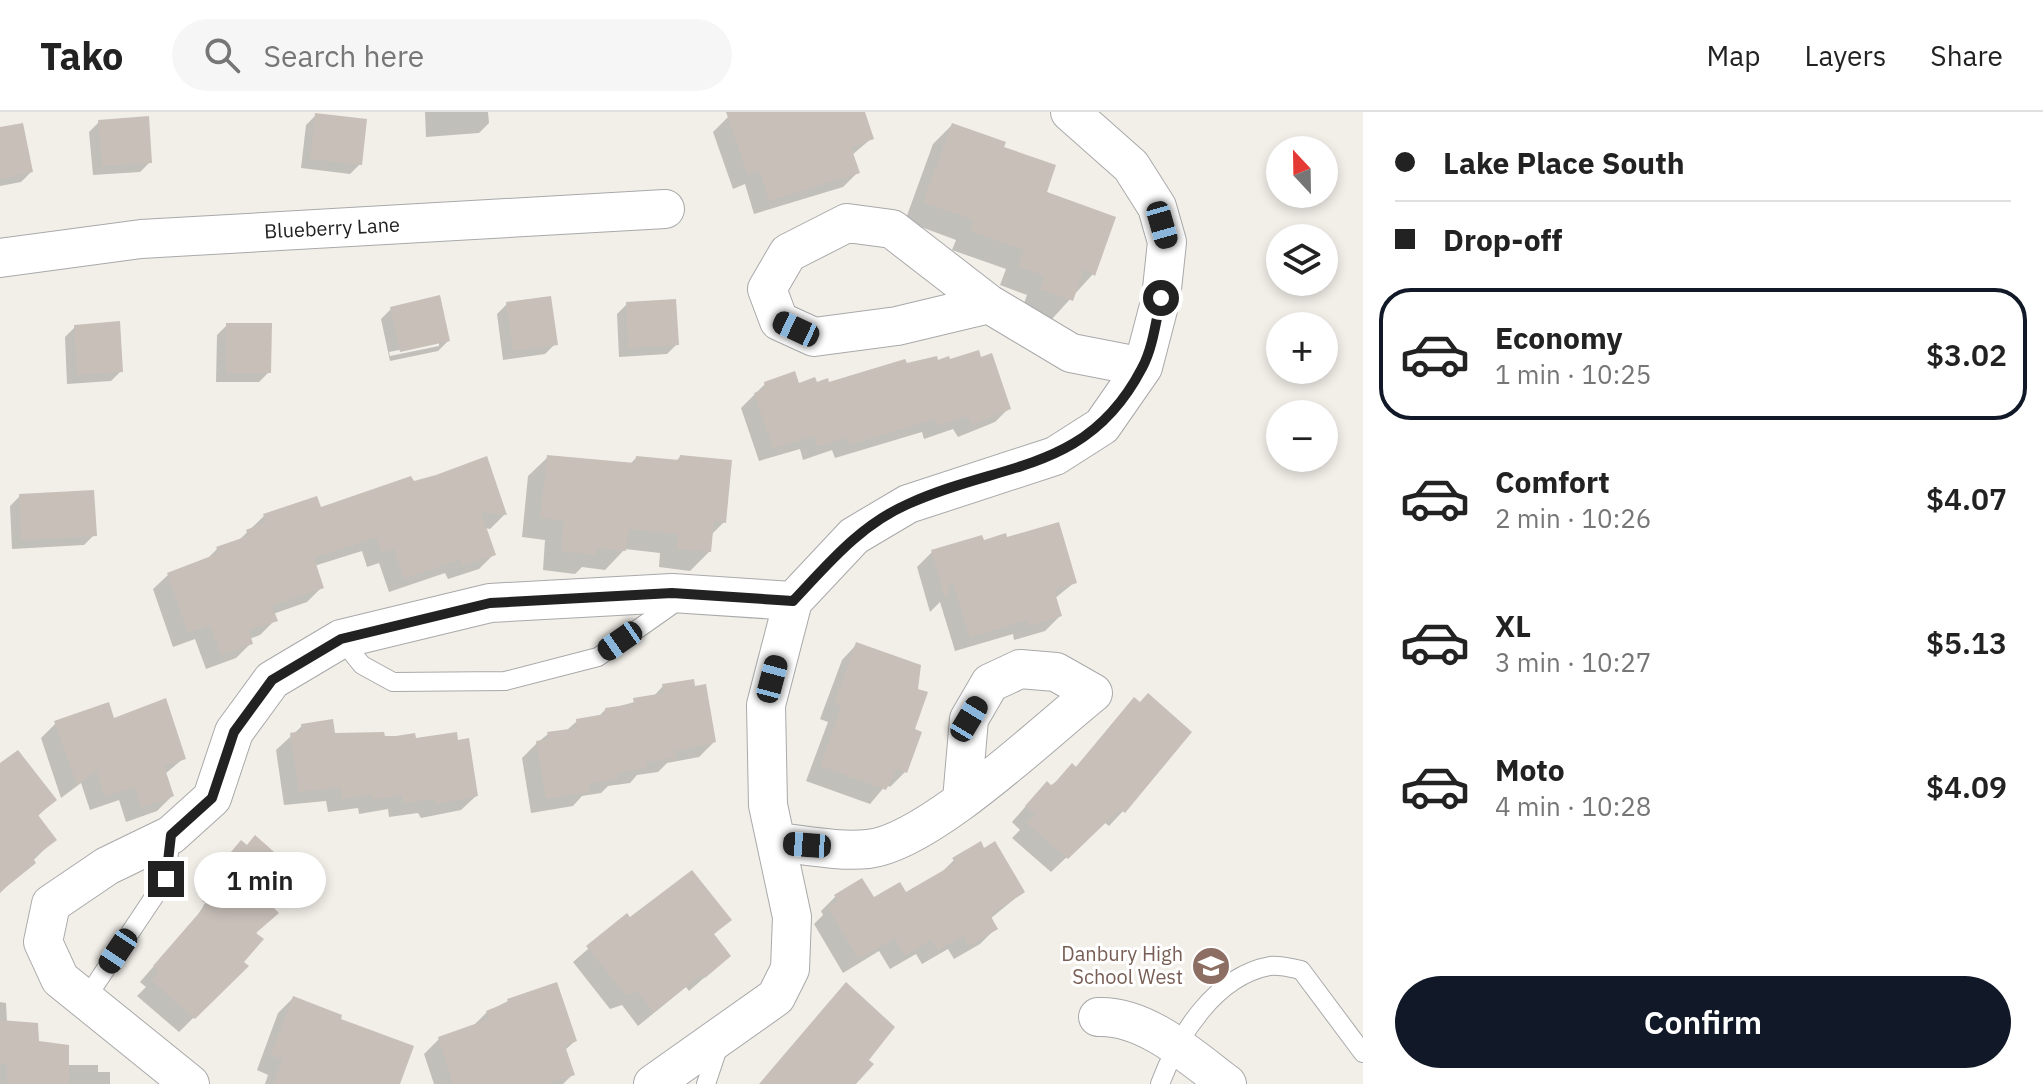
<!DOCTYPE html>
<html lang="en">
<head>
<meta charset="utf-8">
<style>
  :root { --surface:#fff; --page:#f6f6f6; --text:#222; --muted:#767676; --line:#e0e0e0; --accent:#111827 }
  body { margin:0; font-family:"IBM Plex Sans",sans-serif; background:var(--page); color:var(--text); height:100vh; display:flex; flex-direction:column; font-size:30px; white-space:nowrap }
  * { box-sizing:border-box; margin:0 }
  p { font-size:26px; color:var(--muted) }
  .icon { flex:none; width:44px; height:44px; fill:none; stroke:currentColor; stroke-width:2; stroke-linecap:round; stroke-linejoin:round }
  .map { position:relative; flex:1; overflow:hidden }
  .drawer { display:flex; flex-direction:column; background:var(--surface); width:680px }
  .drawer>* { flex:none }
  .banner { display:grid; align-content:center; height:176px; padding:0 32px; background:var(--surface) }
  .needle { width:52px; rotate:338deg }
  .controls { position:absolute; left:1266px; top:24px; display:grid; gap:16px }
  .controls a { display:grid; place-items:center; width:72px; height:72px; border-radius:50%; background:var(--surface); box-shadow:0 4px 12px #0003; font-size:40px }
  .end { position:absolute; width:36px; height:36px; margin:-18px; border:10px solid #222; background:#fff; box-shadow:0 0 0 4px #fff }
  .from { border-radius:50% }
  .bubble { position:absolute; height:56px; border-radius:28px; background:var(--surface); box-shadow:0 4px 12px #0003; font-size:26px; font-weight:600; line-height:56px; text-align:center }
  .car { position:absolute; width:24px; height:48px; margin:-24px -12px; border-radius:10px; box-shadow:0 0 6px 2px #0007; background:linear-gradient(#222 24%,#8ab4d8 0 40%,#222 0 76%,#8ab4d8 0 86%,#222 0) }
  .banner b { display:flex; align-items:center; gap:28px; height:76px; font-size:30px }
  .banner b+b { border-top:2px solid var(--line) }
  .banner i { width:20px; height:20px; background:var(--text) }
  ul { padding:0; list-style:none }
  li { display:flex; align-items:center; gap:24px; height:132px; margin:0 16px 12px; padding:0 16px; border:4px solid transparent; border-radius:32px }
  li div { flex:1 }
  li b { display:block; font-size:30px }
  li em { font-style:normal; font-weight:600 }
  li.selected { border-color:var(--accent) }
  li>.icon { width:72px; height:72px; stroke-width:1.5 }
  .button { display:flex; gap:16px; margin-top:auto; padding:16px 32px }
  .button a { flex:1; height:92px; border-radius:48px; background:var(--accent); color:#fff; font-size:32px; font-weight:600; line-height:92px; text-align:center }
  header { display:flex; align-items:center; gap:48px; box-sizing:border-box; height:112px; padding:0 40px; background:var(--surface); border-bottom:2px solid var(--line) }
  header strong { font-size:38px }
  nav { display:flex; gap:44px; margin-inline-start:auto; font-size:28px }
  .search { width:560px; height:72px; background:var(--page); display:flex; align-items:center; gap:20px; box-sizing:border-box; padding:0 28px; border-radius:44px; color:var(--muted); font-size:30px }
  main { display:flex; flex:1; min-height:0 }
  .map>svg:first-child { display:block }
</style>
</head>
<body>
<header>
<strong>Tako</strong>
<div class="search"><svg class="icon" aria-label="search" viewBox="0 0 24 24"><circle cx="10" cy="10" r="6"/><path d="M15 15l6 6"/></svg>Search here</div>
<nav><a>Map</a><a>Layers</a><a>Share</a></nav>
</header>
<main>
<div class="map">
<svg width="1363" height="972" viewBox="0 0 1363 972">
  <rect width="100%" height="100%" fill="#f2efe9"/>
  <path fill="#0003" fill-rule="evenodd" d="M425,0H488L489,11L479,21L426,25Z
    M743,0H863L872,26L852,43L858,60L843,75L754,102L745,72L733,77L713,20L728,5Z
    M316,3L360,52L350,62L301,56L306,13Z
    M99,10L150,50L140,60L93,63L89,20Z
    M952,13L1002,36L1044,81L1093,162L1052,207L1022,197L1027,183L1000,173L1006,157L952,138L956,128L905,109L933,32Z
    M0,17L31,60L21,70L0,74Z
    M507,192L555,232L545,242L503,248L497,202Z
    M627,192L677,232L667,242L619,245L617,202Z
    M391,197L448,229L438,239L390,249L381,207ZM439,230V234L390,244L389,240Z
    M227,213L269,260L259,270H216L217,223Z
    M75,215L121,259L111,269L67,272L65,225Z
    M906,253L1009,296L995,310L958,325L953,317L924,327L922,320L835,346L832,338L803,348L800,337L759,349L741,296L765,272H828Z
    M548,345L630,352L636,346L675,350L680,345L724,410L711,423L710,439L690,459L659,455L660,441L625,437L605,458L582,455L575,462L543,458L545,428L522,425L528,364Z
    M412,372L505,402L490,417L485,416L494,442L479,457L448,467L445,461L389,480L379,451L367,455L362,439L314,454L322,475L307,490L273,502L275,508L260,523L249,527L251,531L236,546L206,557L195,527L173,535L153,477L168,463L206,448L217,437L237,430L264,404L320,398Z
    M20,384L94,423L84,433L12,437L10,394Z
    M981,425L982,431L1075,470L1054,487L1060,504L1045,519L1014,528L1013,522L955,539L940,490L930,500L917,455L932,440Z
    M856,533L912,618L905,660L890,675L886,673L870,692L806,669L828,610L820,607L842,548Z
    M663,574L714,630L699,645L667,651L658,660L637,663L630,671L608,674L601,681L582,684L573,694L531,701L522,646L537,631L548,622L566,619L577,609L598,605L605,598L653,585Z
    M1134,587L1123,699L1109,714L1104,710L1051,760L1012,726L1020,718L1012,710L1032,687L1075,656Z
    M113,608L184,646L165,662L172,684L157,699L126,710L119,688L90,698L81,671L61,686L41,626L56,611Z
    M302,614L333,623L414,628L476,684L461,698L421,706L418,701L389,705L388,697L359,702L358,696L328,700L326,689L284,693L276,638Z
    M0,654L54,688L37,705L54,728L0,781Z
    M241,731L270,795L241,850L246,854L179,920L137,884L146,875L140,870L198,803L205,791L202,789L214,775L206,769Z
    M954,748L1023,780L990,807L995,817L980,832L954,847L948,837L922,852L916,842L890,857L879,839L843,861L814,812L823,803L821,799L836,784L873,788L905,783L939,763Z
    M627,803L630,808L729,807L712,824L729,844L689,879L686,875L638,914L622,893L610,897L573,850Z
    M293,886L338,908L398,972H265L268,963L257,958L278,901Z
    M508,889L575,929L565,938L573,962L563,972H434L424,942L439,927L472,915L487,900Z
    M0,890L6,891L7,910L67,953H98V960H110V972H0Z"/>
  <path fill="#c7bfb8" d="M726,0H865L874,27L851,35L860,61L769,89L760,59L748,63Z
    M315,1L367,7L362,53L310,47Z
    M149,4L152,51L102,54L98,8Z
    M23,11L33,60L0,68V15Z
    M952,11L1006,30L1004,35L1056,53L1047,80L1116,105L1095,164L1084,157L1073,189L1040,177L1045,164L1018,154L1024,138L970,119L974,108L923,90Z
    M440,183L450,229L400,240L390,195Z
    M551,184L558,233L513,239L506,190Z
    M676,187L679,233L628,236L626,190Z
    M120,209L123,260L77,263L74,213Z
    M226,211H272L271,261H226Z
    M979,238L981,245L992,241L1011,297L972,313L967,304L938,314L936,307L849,333L846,326L817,335L814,324L773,337L754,281L765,277L764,270L795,259L799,271L815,265L817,270L828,266L829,270L905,247L907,251L937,244L938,248L949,244L950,247Z
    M547,343L635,351L636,344L679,348L680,343L732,348L726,411L714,409L711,440L677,437L678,422L629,417L626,439L597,436L596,443L561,439L564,409L540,406Z
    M487,344L507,403L481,400L496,443L462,454L460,447L404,467L394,437L382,441L376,425L314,446L324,476L272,494L278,509L249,518L253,532L221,543L210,513L188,521L167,461L219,441L216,435L248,424L246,418L266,410L263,402L317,384L321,395L411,364L414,369L436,363Z
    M94,378L97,424L21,428L19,382Z
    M1059,410L1077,471L1054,478L1062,504L1029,514L1027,508L970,526L952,468L945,487L931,438L982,423L984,428L1006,421L1007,425Z
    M856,530L921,553L918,577L928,580L915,617L922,620L907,661L897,657L886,678L820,654L841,595L834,592Z
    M694,567L695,574L706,572L716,630L675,639L676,646L646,650L647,656L617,661L618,667L588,672L590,680L546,687L536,629L549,627L547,620L577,616L576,607L605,602V596L634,592L633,586L664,581L662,572Z
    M1148,581L1192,620L1125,701L1120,697L1068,747L1025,710L1036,704L1025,694L1047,669L1052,674L1072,651L1076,655L1134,585L1140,590Z
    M166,586L186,647L164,654L174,684L141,696L134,675L105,685L96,658L77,673L54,609L109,590L114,606Z
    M333,607L335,621L384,620L385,624H396L415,621L416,626L457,620L458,628L469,626L478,684L437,692L433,687L403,691L402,683L373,688L372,682L342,687L341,675L299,680L290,621L302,619L301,612Z
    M18,638L57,688L38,703L57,728L33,746L36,751L0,780V651Z
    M255,723L299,762L273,795L279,801L256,821L264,827L244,850L249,854L195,907L151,868L159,859L153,854L212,786L218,776L215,773L227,759L220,753L241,728L247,733Z
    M981,729L984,736L995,729L1025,780L990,803L998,817L969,834L963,823L938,839L931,828L905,844L895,826L858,847L828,795L838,789L834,783L862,766L874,785L900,770L906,780L956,751L952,746Z
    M692,758L732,808L714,822L731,844L705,866L702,862L654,900L637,879L626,883L586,834L627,801L630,805Z
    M557,870L577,929L565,934L575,963L547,972H453L438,925L489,907L486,899L508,890L507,887Z
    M846,870L895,915L869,948L874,952L856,972H759Z
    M293,884L342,903L341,907L414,934L400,972H273L282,948L271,943Z
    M0,908L38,911L39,929L69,933V972H7V952H0Z"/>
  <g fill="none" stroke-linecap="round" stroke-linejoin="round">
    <g stroke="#a9a9a9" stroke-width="20">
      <path id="service" d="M341,527L362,553L393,570L505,569L598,545L679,488
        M85,888L166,767L171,723
        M706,972L719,933
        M1160,972C1178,924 1215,864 1270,854C1280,853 1292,856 1301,858L1363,941"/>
    </g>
    <g stroke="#a9a9a9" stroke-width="40">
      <path id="minor" d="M0,146L141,127L665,97
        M989,192L897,214L814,225L779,209L767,177L788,141L847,111L892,117L989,192L1071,241L1143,255
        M776,730C805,733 839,740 868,737C928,731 1043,621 1093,581L1056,560L1020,557L990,571L969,607L962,688
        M1098,905C1145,903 1190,944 1227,972
        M190,972L60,867L43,830L51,792L107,754L171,723L212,686L234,620L272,568L341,527L490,491L672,481L793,489
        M653,972L776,885L790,857L792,805L768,693L766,593L793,489L854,424L908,392L1055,344L1102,314L1143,255L1161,186L1167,130L1157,95L1131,54L1070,0"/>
    </g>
    <use href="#service" stroke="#fff" stroke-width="18"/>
    <use href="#minor" stroke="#fff" stroke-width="38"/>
  </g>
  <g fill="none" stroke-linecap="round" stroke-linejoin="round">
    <path stroke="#222" stroke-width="10" d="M166,767L171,723L212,686L234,620L272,568L341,527L490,491L672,481L793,489C828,452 860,413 908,392C1002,349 1087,362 1142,256C1153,236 1156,208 1161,186"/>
  </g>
  <defs>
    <g id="school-disc" transform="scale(2)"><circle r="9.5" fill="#8d6e63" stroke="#fff"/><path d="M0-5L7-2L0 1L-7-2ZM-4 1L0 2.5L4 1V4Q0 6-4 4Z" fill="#fff"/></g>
  </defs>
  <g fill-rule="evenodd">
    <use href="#school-disc" x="1211" y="854"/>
  </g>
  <g text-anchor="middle" stroke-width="6" stroke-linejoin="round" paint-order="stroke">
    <g font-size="20" fill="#222" stroke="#fff">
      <text transform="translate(332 116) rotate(-3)" y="7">Blueberry Lane</text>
    </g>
    <g font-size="20" fill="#785e54" stroke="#fff" text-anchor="end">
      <text x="1183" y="849">Danbury High<tspan x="1183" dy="23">School West</tspan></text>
    </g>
  </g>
</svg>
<div class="controls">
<a><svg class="needle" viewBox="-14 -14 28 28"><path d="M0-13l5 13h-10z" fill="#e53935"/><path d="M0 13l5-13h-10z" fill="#767676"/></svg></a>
<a><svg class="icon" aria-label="layers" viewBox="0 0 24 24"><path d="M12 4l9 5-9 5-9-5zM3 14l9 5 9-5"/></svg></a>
<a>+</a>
<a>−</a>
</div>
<i class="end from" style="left:1161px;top:186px"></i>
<i class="end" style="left:166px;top:767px"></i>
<div class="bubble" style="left:194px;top:740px;width:132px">1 min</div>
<i class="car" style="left:1162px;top:113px;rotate:164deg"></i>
<i class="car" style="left:796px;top:217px;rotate:295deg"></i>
<i class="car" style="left:620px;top:529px;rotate:235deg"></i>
<i class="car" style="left:772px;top:567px;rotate:15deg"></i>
<i class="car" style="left:969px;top:607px;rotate:31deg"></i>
<i class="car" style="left:807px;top:733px;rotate:274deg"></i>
<i class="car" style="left:118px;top:839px;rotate:214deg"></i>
</div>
<section class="drawer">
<div class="banner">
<b><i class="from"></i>Lake Place South</b>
<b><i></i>Drop-off</b>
</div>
<ul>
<li class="selected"><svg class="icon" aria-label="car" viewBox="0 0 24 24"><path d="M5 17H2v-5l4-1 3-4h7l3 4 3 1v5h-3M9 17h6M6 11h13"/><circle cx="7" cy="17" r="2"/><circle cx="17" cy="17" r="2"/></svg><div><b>Economy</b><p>1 min · 10:25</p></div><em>$3.02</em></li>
<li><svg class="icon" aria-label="car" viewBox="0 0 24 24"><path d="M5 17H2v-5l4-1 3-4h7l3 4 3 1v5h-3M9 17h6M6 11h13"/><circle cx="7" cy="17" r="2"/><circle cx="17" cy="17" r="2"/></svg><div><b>Comfort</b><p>2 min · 10:26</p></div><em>$4.07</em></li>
<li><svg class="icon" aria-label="car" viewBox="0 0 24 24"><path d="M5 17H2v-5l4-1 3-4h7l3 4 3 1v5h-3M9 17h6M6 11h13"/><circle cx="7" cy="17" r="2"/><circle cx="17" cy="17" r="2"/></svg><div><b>XL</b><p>3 min · 10:27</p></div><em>$5.13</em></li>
<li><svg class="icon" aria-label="car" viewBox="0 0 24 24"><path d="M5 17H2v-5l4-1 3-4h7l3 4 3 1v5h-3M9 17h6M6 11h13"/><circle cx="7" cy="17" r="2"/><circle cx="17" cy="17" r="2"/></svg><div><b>Moto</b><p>4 min · 10:28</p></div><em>$4.09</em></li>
</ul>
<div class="button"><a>Confirm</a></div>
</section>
</main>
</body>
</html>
